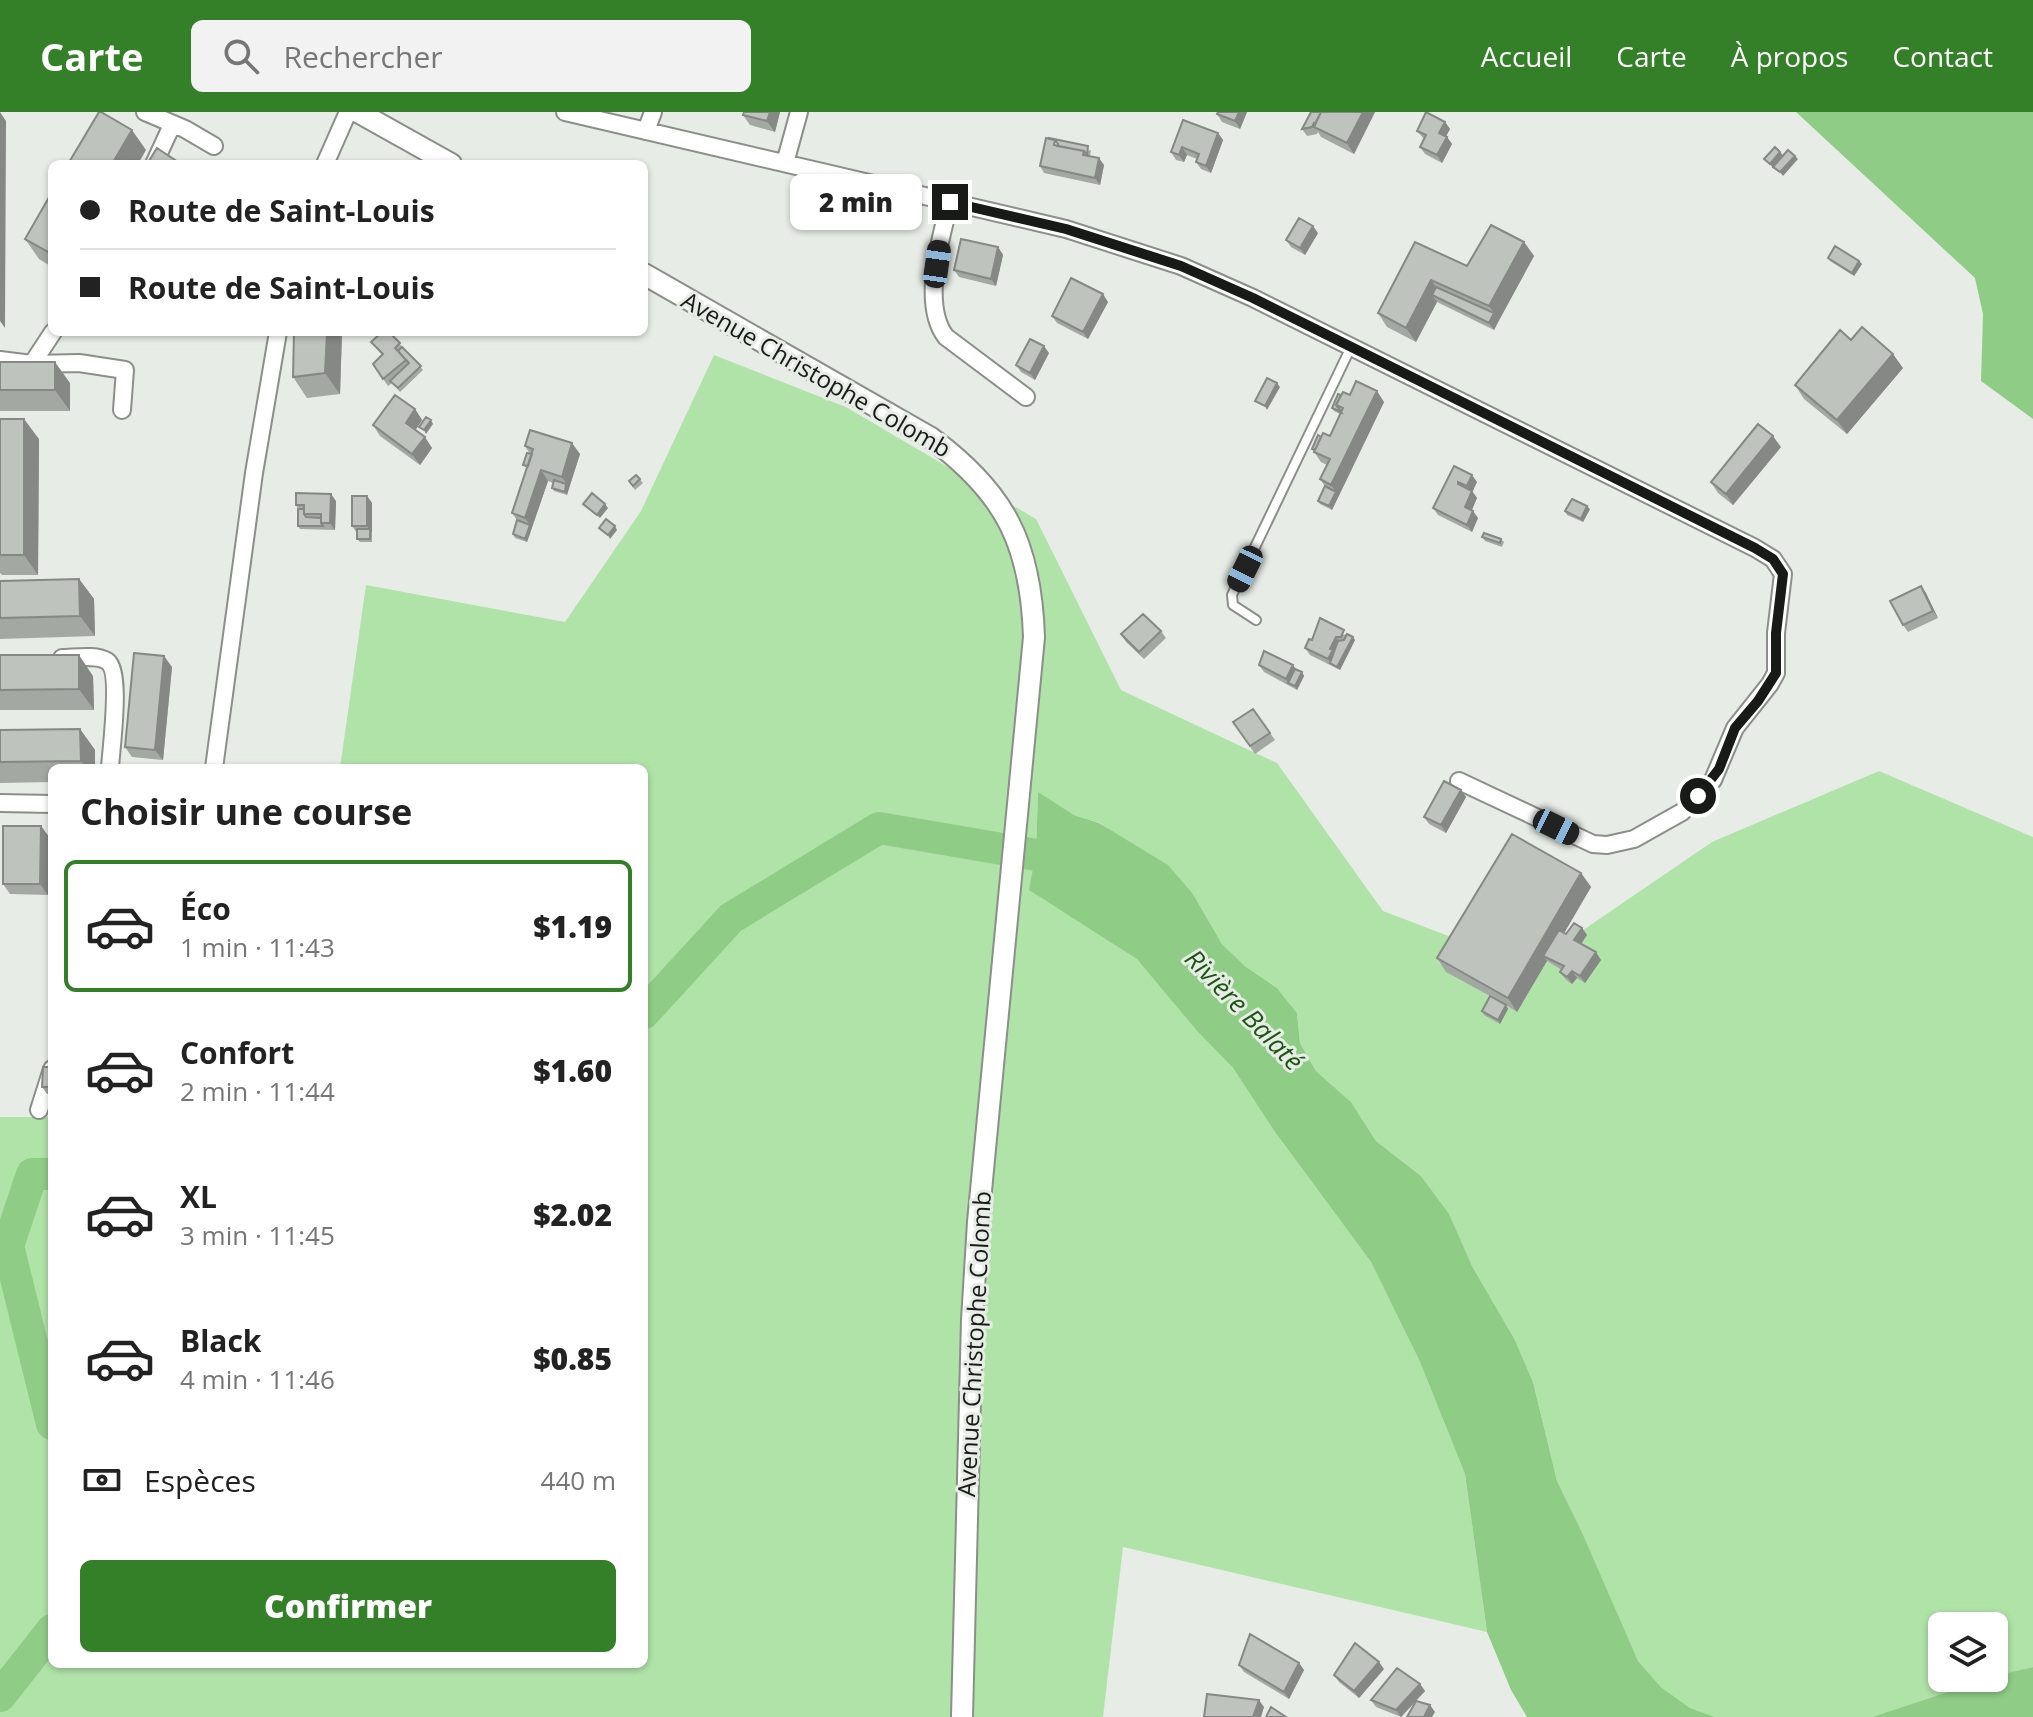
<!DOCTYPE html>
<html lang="fr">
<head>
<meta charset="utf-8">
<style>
  :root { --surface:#fff; --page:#f2f2f2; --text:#222; --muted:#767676; --line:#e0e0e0; --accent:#348028 }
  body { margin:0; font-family:"Open Sans",sans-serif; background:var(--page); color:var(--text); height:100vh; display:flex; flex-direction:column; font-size:30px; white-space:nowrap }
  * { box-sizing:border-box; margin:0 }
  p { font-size:26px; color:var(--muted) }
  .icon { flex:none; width:44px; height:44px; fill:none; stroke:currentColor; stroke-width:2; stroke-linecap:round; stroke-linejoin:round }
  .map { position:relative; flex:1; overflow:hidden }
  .sheet { position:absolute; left:48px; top:652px; width:600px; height:904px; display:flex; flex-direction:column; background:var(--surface); border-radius:12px; box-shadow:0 2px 6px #0004 }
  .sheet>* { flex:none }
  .guide { position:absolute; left:48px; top:48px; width:600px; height:176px; border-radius:12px; box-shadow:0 2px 6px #0004; display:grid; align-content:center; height:176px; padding:0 32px; background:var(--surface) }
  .fabs { position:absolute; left:1928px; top:1500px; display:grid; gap:16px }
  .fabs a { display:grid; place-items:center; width:80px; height:80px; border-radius:12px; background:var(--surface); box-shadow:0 2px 6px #0004; font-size:40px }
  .end { position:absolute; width:36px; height:36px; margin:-18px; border:10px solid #181a17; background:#fff; box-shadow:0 0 0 4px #fff }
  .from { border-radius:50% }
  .bubble { position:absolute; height:56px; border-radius:12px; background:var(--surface); box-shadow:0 2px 6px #0004; font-size:26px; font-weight:800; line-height:56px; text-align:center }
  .car { position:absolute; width:24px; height:48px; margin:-24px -12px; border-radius:10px; box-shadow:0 0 6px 2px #0007; background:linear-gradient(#222 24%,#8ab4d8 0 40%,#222 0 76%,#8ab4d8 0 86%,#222 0) }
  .guide b { display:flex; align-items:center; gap:28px; height:76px; font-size:30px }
  .guide b+b { border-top:2px solid var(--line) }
  .guide i { width:20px; height:20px; background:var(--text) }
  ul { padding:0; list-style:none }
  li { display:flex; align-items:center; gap:24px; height:132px; margin:0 16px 12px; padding:0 16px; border:4px solid transparent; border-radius:12px }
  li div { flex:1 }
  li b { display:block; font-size:30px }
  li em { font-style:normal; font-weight:800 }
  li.active { border-color:var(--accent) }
  li>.icon { width:72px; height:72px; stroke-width:1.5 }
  h2 { padding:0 32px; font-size:36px; line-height:96px }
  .pay { display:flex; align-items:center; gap:20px; height:88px; padding:0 32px; font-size:30px }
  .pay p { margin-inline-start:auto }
  .primary-button { display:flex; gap:16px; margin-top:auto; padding:16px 32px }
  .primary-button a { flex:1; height:92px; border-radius:12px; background:var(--accent); color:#fff; font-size:32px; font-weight:800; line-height:92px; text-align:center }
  header { display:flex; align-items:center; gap:48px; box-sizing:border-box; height:112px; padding:0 40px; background:var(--accent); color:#fff }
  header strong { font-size:38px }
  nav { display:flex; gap:44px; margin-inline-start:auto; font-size:28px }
  .search { width:560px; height:72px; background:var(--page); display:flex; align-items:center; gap:20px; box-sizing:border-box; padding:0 28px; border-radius:12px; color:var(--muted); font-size:30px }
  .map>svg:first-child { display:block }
</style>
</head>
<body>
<header>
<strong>Carte</strong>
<div class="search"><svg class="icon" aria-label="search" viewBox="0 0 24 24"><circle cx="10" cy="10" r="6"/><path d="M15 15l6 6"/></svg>Rechercher</div>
<nav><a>Accueil</a><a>Carte</a><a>À propos</a><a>Contact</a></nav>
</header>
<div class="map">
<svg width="2033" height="1605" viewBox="0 0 2033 1605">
  <rect width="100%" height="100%" fill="#e7ede6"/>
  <path fill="#b0e3a8" d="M714,243L846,295L1036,407L1121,578L1277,651L1383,799L1529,855L1712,730L1879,659L2033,725V1555L1994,1565V1514H1942V1566H1990L1872,1605H1715L1690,1596L1661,1575L1638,1549L1610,1489L1580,1416L1557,1369L1533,1270L1515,1228L1472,1154L1448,1102L1421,1064L1376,1029L1351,990L1316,959L1300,931L1297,901L1277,876L1246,855L1222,832L1193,782L1100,711L1074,703L1038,681L1036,741L1030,778L1137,846L1197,919L1233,956L1275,1020L1371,1150L1420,1250L1465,1362L1487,1520L1123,1435L1103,1605H0V1005H52V1552H644V656H340L366,473L565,510L641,399Z"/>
  <path fill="#8fcd86" d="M1796,0H2033V307L1981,269L1983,202L1975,166Z
    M1038,680L1074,703L1099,711L1168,753L1193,782L1222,832L1246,855L1277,876L1297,901L1300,931L1316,959L1351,990L1376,1029L1421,1064L1449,1102L1472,1154L1515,1228L1533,1270L1557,1369L1580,1416L1638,1549L1661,1575L1690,1596L1715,1605H1527L1511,1578L1487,1520L1465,1362L1420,1250L1371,1150L1275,1020L1233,956L1197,919L1137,847L1029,778L1036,741Z
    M2033,1555V1605H1872L1999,1563Z"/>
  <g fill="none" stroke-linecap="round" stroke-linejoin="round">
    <path stroke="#8fcd86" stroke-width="32" d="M644,901L731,806L879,716L1078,750
      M52,1062H32L8,1134L52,1312
      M0,1584L52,1518"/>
    <g stroke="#8a8f89" stroke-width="12">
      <path id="service" d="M1256,508L1233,493L1232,483L1351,235"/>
    </g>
    <g stroke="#8a8f89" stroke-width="20">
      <path id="minor" d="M145,0L185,17L214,34
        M565,0L1066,117L1181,154L1253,186L1755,436L1773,447L1783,462L1776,521V561L1770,572L1735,616L1713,668L1682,700L1634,727L1607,733L1593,732L1459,669
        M646,19L653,0
        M785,51L799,0
        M154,52L172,13
        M325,52L348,0
        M950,90C940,127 921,193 946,225L1026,285
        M0,248L32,252L79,251L125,258L122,298
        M32,252L53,220
        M62,546C74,546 96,542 107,549C122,559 111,637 110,656
        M214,656L254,361L278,220
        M0,691L52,692
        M39,998L52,957"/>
    </g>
    <g stroke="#8a8f89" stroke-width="24">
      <path id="tertiary" d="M358,0L451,52
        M644,162L931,326C1006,381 1031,433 1034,525L978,1110L972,1208L962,1605"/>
    </g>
    <use href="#service" stroke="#fff" stroke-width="8"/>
    <use href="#minor" stroke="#fff" stroke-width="16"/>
    <use href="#tertiary" stroke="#fff" stroke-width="20"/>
  </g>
  <path fill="#a3a8a3" d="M744,0H780L775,20L750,13L743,3Z
    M1218,0H1247L1240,17L1222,10L1217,2Z
    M1311,0H1375L1354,42L1321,25L1318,20L1317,22L1307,24L1302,17Z
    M1445,10L1450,17L1446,24L1452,32L1442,51L1425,42L1420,35L1424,27L1417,19Z
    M1218,21L1223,28L1211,61L1201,57L1196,50L1197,47L1187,43L1184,50L1176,48L1171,40Z
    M1091,38L1090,44L1104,53L1100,73L1044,61L1040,54Z
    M52,80V155L39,147L25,127Z
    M1318,121L1305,143L1291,135L1286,128Z
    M1415,130L1467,154L1524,130L1534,144L1494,218L1437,190L1416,230L1387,215L1378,201Z
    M998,135L1003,143L996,174L959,165L954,158Z
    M1828,146L1859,149L1862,152L1854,164L1830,149Z
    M1108,190L1088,227L1057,211L1052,204Z
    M342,220L340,282L307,286L293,265Z
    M389,220L423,258L400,280L392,271L388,274L373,252L382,243L371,230Z
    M1049,241L1035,268L1021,260L1016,253Z
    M0,250L70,271V299H0Z
    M1903,256L1847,322L1804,287L1795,273Z
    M1341,283H1350L1384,290L1332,398L1320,392L1318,389L1325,374L1320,367L1327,353L1321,350L1312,337L1321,325L1330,324L1340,302L1334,299L1332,296Z
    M415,297L422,308L415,318L432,336L420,353L380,324L373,313Z
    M0,307L39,327L38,463H2L0,461Z
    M525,334L580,342L567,383L554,379L552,376L553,371L548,369L527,430L515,426L513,422L517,408L512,401L527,356L523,353L530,342Z
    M1781,335L1733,393L1718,381L1711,370Z
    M1454,354L1477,370L1472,379L1477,386L1472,398L1478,406L1472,420L1438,403L1433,396Z
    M636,363L643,371L635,378L629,369Z
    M367,384L372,391V430H360L357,427V421L352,414Z
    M336,389L335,418L300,417L298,414V397L296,393Z
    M1590,397L1583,410L1567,403L1565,399Z
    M1482,425L1501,427L1504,430L1502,435L1485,429Z
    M79,467L94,487L95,524L0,527V469Z
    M1921,474L1938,506L1908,520L1903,513Z
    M1161,519L1166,526L1144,547L1126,530L1121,522Z
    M1347,522L1355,528L1340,558L1310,543L1305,536L1312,528Z
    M0,543L93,564L94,598H0Z
    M1259,553L1295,557L1302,560L1304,564L1297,578L1264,560Z
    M172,555L163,648L132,645L125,635Z
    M1253,597L1275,628L1255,642L1233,610Z
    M80,617L95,638V656H52V670L0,671V618Z
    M1461,678L1466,685L1446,721L1429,712L1424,705Z
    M41,714L49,725L48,783L10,782L3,772Z
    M1581,761L1591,775L1564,821L1566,822L1582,816L1587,823L1581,832L1601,848L1585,871L1577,866L1572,872L1565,867L1560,860L1562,858L1547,849L1517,900L1506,893L1508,897L1500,912L1484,903L1482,899L1490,884L1446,860L1437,846Z
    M52,955V982H47L42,975Z
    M1299,1551L1304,1558L1289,1587L1244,1560L1239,1553Z
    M1384,1557L1359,1586L1339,1570L1334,1563Z
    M1420,1572L1425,1579L1401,1605L1376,1595L1371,1588Z"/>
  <path fill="#858884" d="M0,0L6,9L5,216L0,209Z
    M770,0H780L775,20L767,9Z
    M1239,0H1247L1240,17L1235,9Z
    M1363,0H1375L1354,42L1347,31Z
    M1445,10L1450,17L1444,28L1439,21Z
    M132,18L146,38L138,52H112Z
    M1218,21L1223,28L1211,61L1206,54Z
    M1447,25L1452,32L1442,51L1437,43Z
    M1182,35L1187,43L1184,50L1179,43Z
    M1780,40L1783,43L1773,56L1770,52Z
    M1795,44L1798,47L1783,64L1780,60Z
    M1099,46L1104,53L1100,73L1095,66Z
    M1313,114L1318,121L1305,143L1300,136Z
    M1524,130L1534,144L1499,208L1489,194Z
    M998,135L1003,143L996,174L991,167Z
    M1859,149L1862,152L1854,164L1852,161Z
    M1431,168L1441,182L1432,183L1437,190L1416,230L1406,216Z
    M1103,182L1108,190L1088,227L1083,220Z
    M1494,201L1499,208L1494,218L1489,211Z
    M327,220H342L340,282L325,261Z
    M1044,234L1049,241L1035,268L1030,261Z
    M1893,242L1903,256L1847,322L1837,308Z
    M55,250L70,271V299L55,278Z
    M1277,271L1280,275L1267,298L1265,294Z
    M1377,279L1384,290L1332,398L1329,394L1336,380L1331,373Z
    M415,297L422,308L413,322L406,311Z
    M24,307L39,327L38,463L24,443Z
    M431,308L433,312L426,322L424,318Z
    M1773,324L1781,335L1733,393L1726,382Z
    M425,325L432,336L420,353L412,342Z
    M572,331L580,342L569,376L562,365Z
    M541,358L548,369L527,430L525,427L530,413L525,406Z
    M1472,363L1477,370L1472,381L1467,374Z
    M566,372L569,376L567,383L565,380Z
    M1472,379L1477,386L1470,402L1465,395Z
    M331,382L336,389L335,418L330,411Z
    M367,384L372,391V421L367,414Z
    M605,392L608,396L600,406L597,403Z
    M1587,394L1590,397L1583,410L1581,407Z
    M1473,399L1478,406L1472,420L1467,413Z
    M615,414L617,418L610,427L608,423Z
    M79,467L94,487L95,524L80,504Z
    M1921,474L1926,481L1938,506L1933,499Z
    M1336,525L1341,532L1330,551L1328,547L1330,537Z
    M1353,525L1355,528L1340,558L1337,555Z
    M79,543L93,564L94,598L79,577Z
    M164,544L172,555L163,648L155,638Z
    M1293,553L1298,560L1288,571L1286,567Z
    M1302,560L1304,564L1297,578L1295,574Z
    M80,617L95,638V656H86L81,649Z
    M1461,678L1466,685L1446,721L1441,713Z
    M41,714L49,725L48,783L40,772Z
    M1581,761L1591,775L1549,847L1543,844L1547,849L1517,900L1508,886Z
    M1582,816L1587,823L1579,835L1574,828Z
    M1596,840L1601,848L1585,871L1580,864Z
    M1572,859L1577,866L1572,872L1567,865Z
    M1506,893L1508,897L1500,912L1498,908Z
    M1379,1550L1384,1557L1359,1586L1354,1579Z
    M1299,1551L1304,1558L1289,1587L1284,1580Z
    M1420,1572L1425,1579L1401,1605L1396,1598Z
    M1259,1588L1264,1595L1261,1605H1253Z
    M1430,1593L1435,1600L1432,1605H1424Z"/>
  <path fill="#bec3bd" stroke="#858884" stroke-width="2" d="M99,0H101L132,18L112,52H68Z
    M744,0H770L767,9L743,3Z
    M1218,0H1239L1235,9L1217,2Z
    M1311,0H1321L1315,12L1314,11L1312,15L1302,17Z
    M1321,0H1363L1347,31L1314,15Z
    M1426,0L1445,10L1439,21L1447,25L1437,43L1420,35L1426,23L1417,19Z
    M1183,8L1218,21L1206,54L1196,50L1199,42L1182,35L1179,43L1171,40Z
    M1046,26L1055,28L1054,33L1084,39L1083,43L1099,46L1095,66L1040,54Z
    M1049,26L1088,34L1087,43L1084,39L1057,34L1058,32L1055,28L1049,27Z
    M1775,35L1780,40L1770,52L1764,47Z
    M157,36L181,52H147Z
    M1788,38L1795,44L1780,60L1773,55Z
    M52,80V142L25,127Z
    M1299,106L1313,114L1300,136L1286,128Z
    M1491,113L1524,130L1489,194L1431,168L1406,216L1378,201L1415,130L1467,154Z
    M961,127L998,135L991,167L954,158Z
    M1835,134L1859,149L1852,161L1828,146Z
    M1071,166L1103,182L1083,220L1052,204Z
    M1436,175L1494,201L1489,211L1432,183Z
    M1862,215L1893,242L1837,308L1795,273L1840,218L1851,228Z
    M294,220H327L325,261L293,265Z
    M382,220H389L400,231L395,236L406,248L383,267L373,252L383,242L371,230Z
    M1030,227L1044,234L1030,261L1016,253Z
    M402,235L421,254L398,276L390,269L409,251L398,239Z
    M0,250H55V278H0Z
    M1267,266L1277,271L1265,294L1255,289Z
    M1356,269L1377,279L1331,373L1320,367L1330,347L1314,340L1323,321L1330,324L1343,296L1336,293L1343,280L1350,283Z
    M1338,282L1341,283L1336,293L1341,300L1332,296Z
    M395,283L415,297L406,311L425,325L412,342L373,313Z
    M426,305L431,308L424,318L419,315Z
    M0,307H24V443H0Z
    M1758,312L1773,324L1726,382L1711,370Z
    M530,318L572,331L562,365L541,358L525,406L512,401L533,337L525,334Z
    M1318,323L1321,325L1315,338L1312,337Z
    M527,341L532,342L528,354L523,353Z
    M1454,354L1472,363L1467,374L1458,370V372L1472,379L1465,395L1473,399L1467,413L1433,396Z
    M636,363L640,367L633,374L629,369Z
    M554,368L566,372L565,380L552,376Z
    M1325,374L1336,380L1329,394L1318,389Z
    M296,381L331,382L330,411H321V402H304V393H296Z
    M592,381L605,392L597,403L583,392Z
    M352,384H367V414H352Z
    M1572,387L1587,394L1581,407L1565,399Z
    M298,397H304V402L306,405L321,406V411L323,414H298Z
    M606,407L615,414L608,423L599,416Z
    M517,408L530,413L525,427L513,422Z
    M357,417H370V427H357Z
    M1484,421L1501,427L1500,431L1482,425Z
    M79,467L80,504L0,506V469Z
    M1921,474L1933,499L1903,513L1890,489Z
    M1143,502L1161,519L1139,540L1121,522Z
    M1320,506L1344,518L1341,525H1336L1330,537L1333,538L1328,547L1305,536L1309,527L1312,528Z
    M1347,522L1353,525L1337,555L1330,551L1338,529L1344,528Z
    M1264,539L1293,553L1286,567L1259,553Z
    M134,541L164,544L155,638L125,635Z
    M0,543H79V577L0,578Z
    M1295,557L1302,560L1295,574L1288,571Z
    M1253,597L1270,621L1250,634L1233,610Z
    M80,617L81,649L0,650V618Z
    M1444,669L1461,678L1441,713L1424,705Z
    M3,714H41L40,772H3Z
    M1512,722L1581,761L1508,886L1437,846Z
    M1574,811L1582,816L1574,828L1596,840L1580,864L1572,859L1567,865L1560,860L1564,854L1543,844L1559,818L1566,822Z
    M1490,884L1506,893L1498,908L1482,899Z
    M43,955H52V975H42Z
    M1250,1522L1299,1551L1284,1580L1239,1553Z
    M1355,1531L1379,1550L1354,1579L1334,1563Z
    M1397,1556L1420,1572L1396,1598L1371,1588Z
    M1207,1582L1259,1588L1253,1605H1204Z
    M1416,1589L1430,1593L1424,1605H1407Z
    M1271,1595L1286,1605H1266Z"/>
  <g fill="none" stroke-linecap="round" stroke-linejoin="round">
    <path stroke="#181a17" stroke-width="10" d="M950,90L1066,117L1181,154L1253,186L1755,436L1773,447L1783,462L1776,521V561L1758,589L1735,616L1719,657L1698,684"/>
  </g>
  <g text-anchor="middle" stroke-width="6" stroke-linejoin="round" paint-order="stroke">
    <g font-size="24" fill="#181a17" stroke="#e7ede6">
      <text transform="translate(816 263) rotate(30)" y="8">Avenue Christophe Colomb</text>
      <text transform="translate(975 1232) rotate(-87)" y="8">Avenue Christophe Colomb</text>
    </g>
    <g font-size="26" font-style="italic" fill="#1b5611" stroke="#e7ede6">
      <text transform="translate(1244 898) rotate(46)" y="9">Rivière Balaté</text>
    </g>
  </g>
</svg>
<div class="fabs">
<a><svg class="icon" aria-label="layers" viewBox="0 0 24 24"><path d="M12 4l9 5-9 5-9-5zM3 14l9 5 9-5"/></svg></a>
</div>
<i class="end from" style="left:1698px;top:684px"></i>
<i class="end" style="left:950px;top:90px"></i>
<div class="bubble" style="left:790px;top:62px;width:132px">2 min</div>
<i class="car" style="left:937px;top:152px;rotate:8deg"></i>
<i class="car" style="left:1245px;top:457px;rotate:206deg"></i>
<i class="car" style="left:1556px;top:715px;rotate:116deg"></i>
<div class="guide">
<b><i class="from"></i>Route de Saint-Louis</b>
<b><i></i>Route de Saint-Louis</b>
</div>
<section class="sheet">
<h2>Choisir une course</h2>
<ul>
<li class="active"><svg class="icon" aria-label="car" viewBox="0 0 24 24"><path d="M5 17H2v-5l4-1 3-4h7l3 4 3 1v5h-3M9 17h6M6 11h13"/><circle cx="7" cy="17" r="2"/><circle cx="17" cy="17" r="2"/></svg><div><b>Éco</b><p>1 min · 11:43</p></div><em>$1.19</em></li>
<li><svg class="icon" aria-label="car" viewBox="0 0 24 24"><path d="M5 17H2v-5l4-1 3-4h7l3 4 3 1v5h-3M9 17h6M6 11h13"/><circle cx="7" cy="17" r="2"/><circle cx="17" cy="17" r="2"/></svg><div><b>Confort</b><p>2 min · 11:44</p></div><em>$1.60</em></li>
<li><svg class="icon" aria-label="car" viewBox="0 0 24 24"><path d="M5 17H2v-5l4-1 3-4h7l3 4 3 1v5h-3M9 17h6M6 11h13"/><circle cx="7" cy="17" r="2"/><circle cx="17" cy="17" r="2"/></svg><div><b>XL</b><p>3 min · 11:45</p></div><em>$2.02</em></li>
<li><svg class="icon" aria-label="car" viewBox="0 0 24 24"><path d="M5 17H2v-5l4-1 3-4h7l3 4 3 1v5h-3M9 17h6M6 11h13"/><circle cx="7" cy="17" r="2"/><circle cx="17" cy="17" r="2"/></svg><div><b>Black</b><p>4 min · 11:46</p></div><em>$0.85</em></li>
</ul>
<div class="pay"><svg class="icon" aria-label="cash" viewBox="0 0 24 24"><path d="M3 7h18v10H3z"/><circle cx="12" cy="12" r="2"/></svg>Espèces<p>440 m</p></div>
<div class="primary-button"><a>Confirmer</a></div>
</section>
</div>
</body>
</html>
